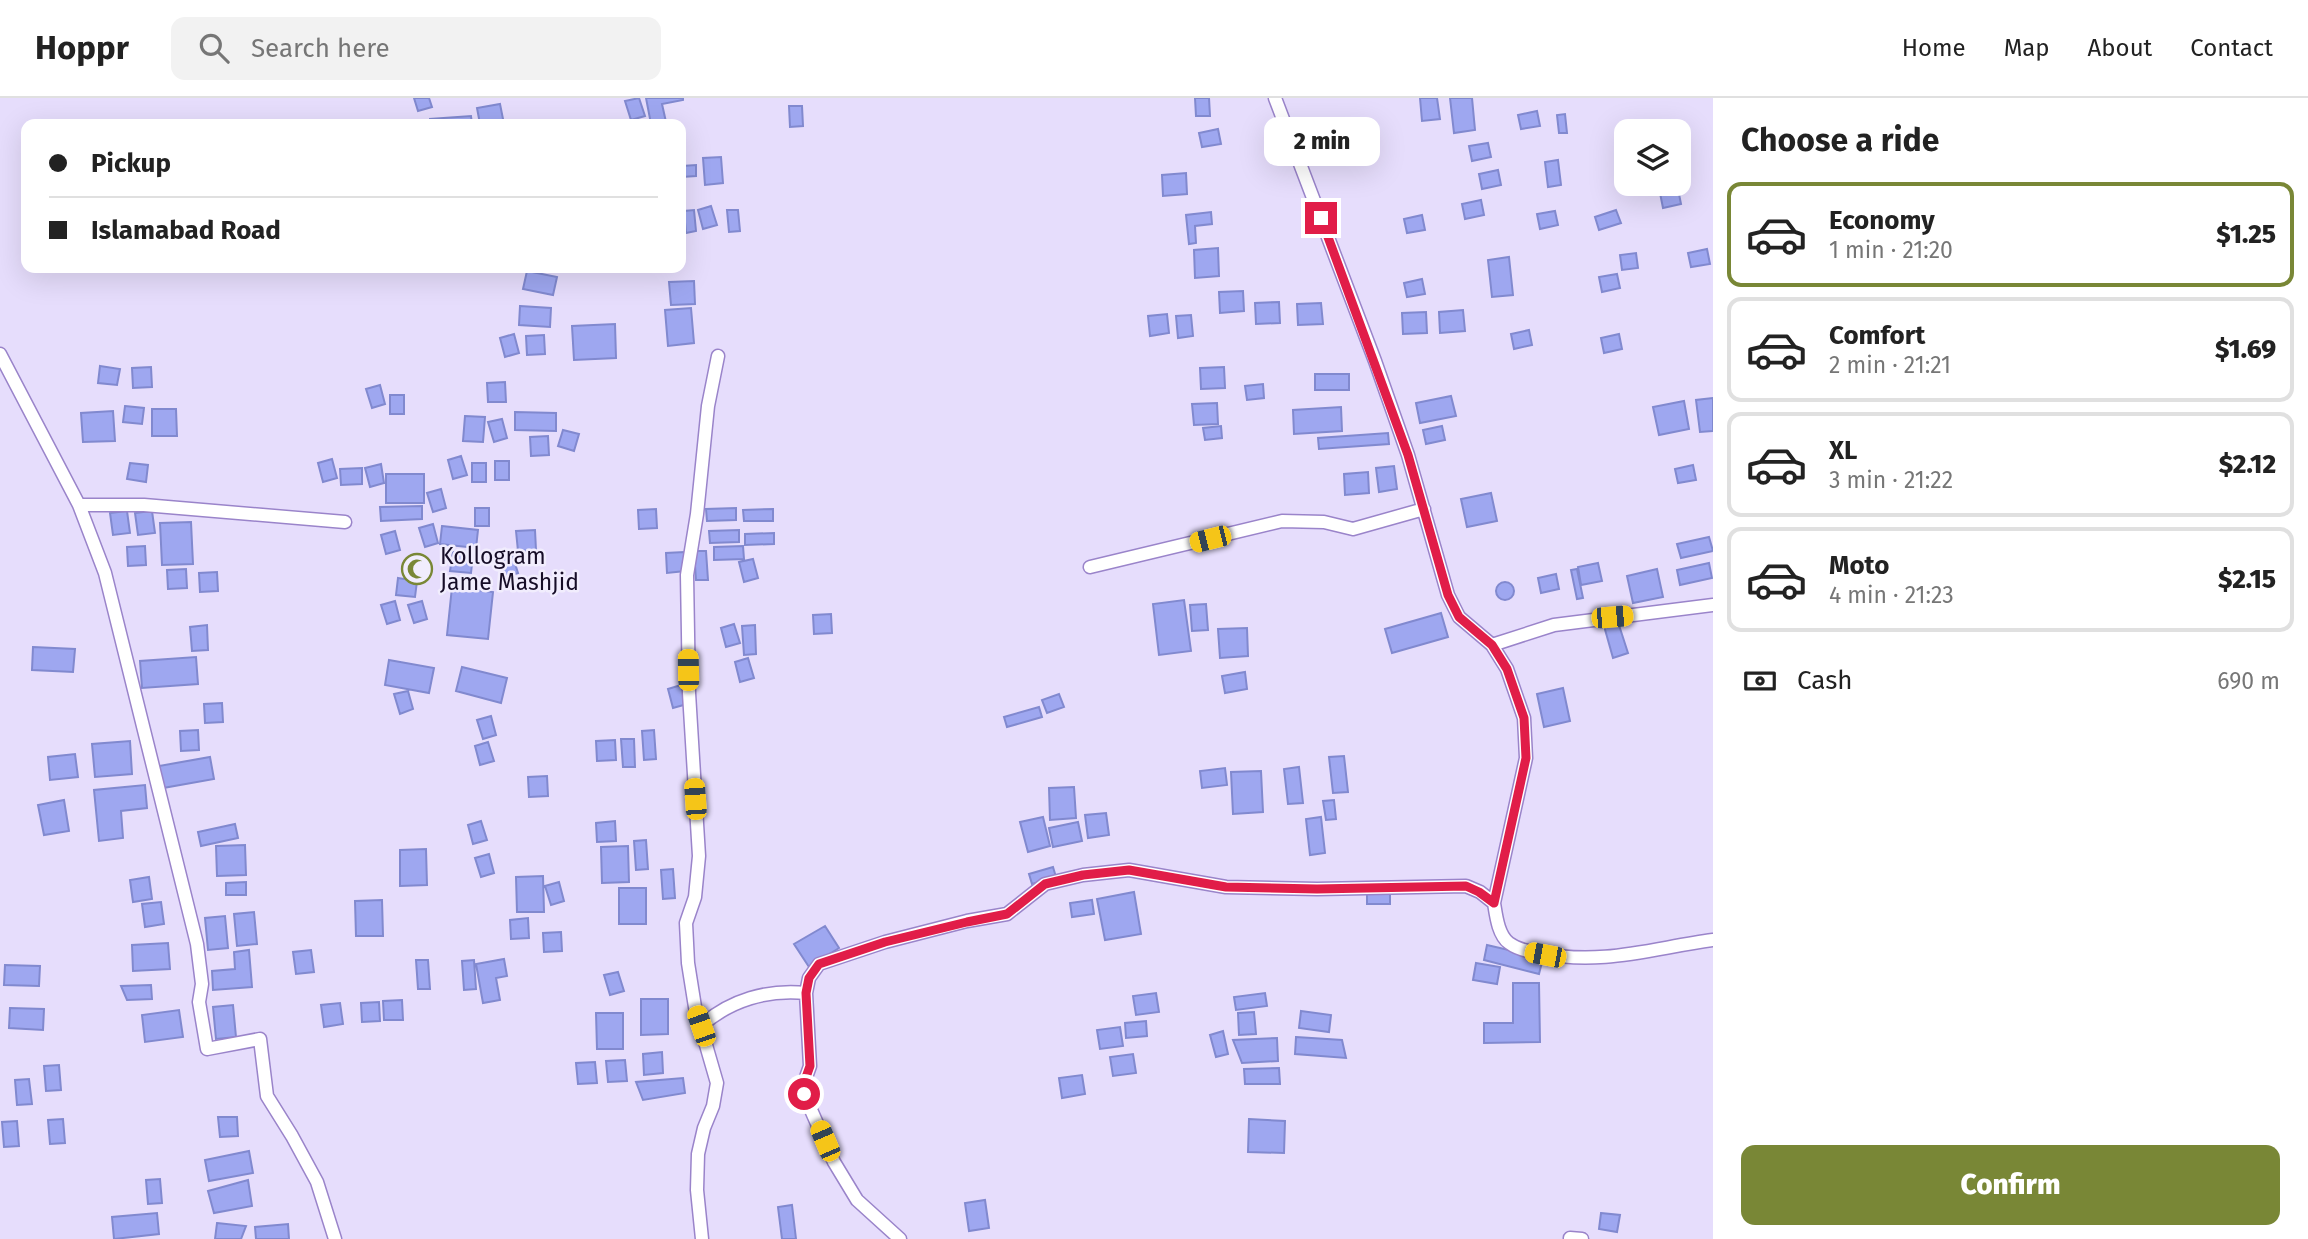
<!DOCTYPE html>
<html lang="en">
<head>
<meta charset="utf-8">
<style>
  :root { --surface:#fff; --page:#f2f2f2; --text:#222; --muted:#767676; --line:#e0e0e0; --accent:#798736 }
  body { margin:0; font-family:"Fira Sans",sans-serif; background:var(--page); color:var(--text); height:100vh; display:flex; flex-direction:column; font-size:26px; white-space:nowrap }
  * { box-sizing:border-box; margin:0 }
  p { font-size:23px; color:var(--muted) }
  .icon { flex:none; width:38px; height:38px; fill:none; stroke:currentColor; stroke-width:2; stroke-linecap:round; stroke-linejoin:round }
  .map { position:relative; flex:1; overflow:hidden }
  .details { display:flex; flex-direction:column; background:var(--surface); width:595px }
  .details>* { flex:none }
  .top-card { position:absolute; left:21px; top:21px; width:665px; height:154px; border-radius:14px; box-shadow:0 7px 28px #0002; display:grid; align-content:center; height:154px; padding:0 28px; background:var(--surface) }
  .fabs { position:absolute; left:1614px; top:21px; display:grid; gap:14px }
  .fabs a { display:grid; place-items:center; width:77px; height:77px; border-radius:14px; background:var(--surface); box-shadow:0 7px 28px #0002; font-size:35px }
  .end { position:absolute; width:32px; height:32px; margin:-16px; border:9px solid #e11d48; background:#fff; box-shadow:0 0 0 4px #fff }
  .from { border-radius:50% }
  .bubble { position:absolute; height:49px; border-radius:14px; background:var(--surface); box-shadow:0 7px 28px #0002; font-size:23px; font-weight:800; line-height:49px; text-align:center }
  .car { position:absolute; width:21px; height:42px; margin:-21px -10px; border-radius:9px; box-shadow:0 0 5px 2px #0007; background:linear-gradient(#f5c518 24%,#345 0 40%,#f5c518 0 76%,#345 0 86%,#f5c518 0) }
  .top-card b { display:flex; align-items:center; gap:24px; height:66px; font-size:26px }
  .top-card b+b { border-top:2px solid var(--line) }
  .top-card i { width:18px; height:18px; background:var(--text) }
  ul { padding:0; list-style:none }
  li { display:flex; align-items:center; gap:21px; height:105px; margin:0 14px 10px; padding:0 14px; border:4px solid var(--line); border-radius:14px }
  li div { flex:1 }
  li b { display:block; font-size:26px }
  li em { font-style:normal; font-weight:800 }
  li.selected { border-color:var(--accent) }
  li>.icon { width:63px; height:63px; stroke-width:1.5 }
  h2 { padding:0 28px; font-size:32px; line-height:84px }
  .pay { display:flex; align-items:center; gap:18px; height:77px; padding:0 28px; font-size:26px }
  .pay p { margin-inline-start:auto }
  .button { display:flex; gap:14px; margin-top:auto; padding:14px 28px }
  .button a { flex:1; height:80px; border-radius:14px; background:var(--accent); color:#fff; font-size:28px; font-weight:800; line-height:80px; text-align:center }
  header { display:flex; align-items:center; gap:42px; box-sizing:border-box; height:98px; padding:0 35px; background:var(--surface); border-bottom:2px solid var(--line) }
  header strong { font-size:33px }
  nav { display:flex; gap:38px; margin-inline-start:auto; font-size:24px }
  .search { width:490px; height:63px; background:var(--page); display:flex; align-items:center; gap:18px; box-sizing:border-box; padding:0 24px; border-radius:14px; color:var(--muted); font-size:26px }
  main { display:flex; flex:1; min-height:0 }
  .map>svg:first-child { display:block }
</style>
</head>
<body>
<header>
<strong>Hoppr</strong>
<div class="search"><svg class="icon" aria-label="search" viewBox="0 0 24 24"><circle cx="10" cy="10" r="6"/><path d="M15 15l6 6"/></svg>Search here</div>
<nav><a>Home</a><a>Map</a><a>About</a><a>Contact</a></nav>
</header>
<main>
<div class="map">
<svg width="1713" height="1141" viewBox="0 0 1713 1141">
  <rect width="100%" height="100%" fill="#e6ddfc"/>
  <path fill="#9ea7f0" stroke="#8189cf" stroke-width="2" d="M414,0H429L432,9L418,13Z
    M639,0L645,18L631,22L625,3Z
    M646,0H683V2L662,6L666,24L651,26Z
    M1195,0H1209L1210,18H1196Z
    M1420,0H1437L1440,21L1422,23Z
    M1450,0H1472L1475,32L1454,35Z
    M500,6L504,26H480L477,10Z
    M789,8H802L803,28L790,29Z
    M1537,13L1540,28L1521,31L1518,17Z
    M1565,16L1567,35H1559L1557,17Z
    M471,18L472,26H430V21Z
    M1218,31L1221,46L1202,49L1199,35Z
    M1333,33L1351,44L1346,53L1327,43Z
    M1488,45L1491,59L1472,63L1469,48Z
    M721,59L723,85L705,87L703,60Z
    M1558,62L1561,87L1548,89L1545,64Z
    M696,67V78L682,79V68Z
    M1498,72L1501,87L1482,91L1479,76Z
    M1186,75L1187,96L1163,98L1162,77Z
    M1678,91L1681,106L1663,110L1660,95Z
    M1481,102L1484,117L1465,121L1462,106Z
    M711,108L717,127L703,131L698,112Z
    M694,112L696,133L686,135L684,113Z
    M727,112H738L740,133L729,134Z
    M1616,112L1621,125L1599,132L1595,119Z
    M1555,113L1558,127L1540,131L1537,116Z
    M1211,114L1212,126L1195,128L1196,145L1189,146L1186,117Z
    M1422,117L1425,132L1407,135L1404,121Z
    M1218,150L1219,178L1195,180L1194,152Z
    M1707,151L1710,166L1691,169L1688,155Z
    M1636,155L1638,170L1622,172L1620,157Z
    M1509,159L1513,197L1492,199L1488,162Z
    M527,173L557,179L553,197L523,191Z
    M1617,176L1620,190L1602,194L1599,179Z
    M1422,181L1425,196L1407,199L1404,185Z
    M694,183L695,206L671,207L669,184Z
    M1243,193L1244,213L1220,215L1219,194Z
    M1279,204L1280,225L1256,226L1255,205Z
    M1321,205L1323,226L1298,227L1297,206Z
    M520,208L551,210L550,229L519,227Z
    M691,210L694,245L668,248L665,212Z
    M1463,212L1465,233L1440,235L1439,214Z
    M1426,214L1427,235L1403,236L1402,215Z
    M1167,216L1169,235L1150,238L1148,218Z
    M1191,217L1193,238L1178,240L1176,218Z
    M615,226L616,260L574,262L572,228Z
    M1529,232L1532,247L1514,251L1511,236Z
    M514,236L519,255L505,259L500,240Z
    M1619,236L1622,251L1604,255L1601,240Z
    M544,237L545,256L527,257L526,238Z
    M100,268L120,271L117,287L98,285Z
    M151,269L152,289L133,290L132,270Z
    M1224,269L1225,290L1201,291L1200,270Z
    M1315,276H1349V292H1315Z
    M505,284L506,304H488L487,285Z
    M1263,286L1264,300L1247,302L1245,288Z
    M380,287L385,306L372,310L366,291Z
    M390,297H404V316H390Z
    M1451,298L1456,318L1420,325L1416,305Z
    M1713,300V333L1700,334L1696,302Z
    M1684,303L1689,331L1659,337L1653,309Z
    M1217,305L1218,326L1194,327L1192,306Z
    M125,308L144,310L142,326L123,324Z
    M1341,309L1342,333L1294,336L1293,312Z
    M152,311H176L177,338H152Z
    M113,313L115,343L83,344L81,315Z
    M515,314L556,315V333L515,332Z
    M465,318L485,319L483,344L463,343Z
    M502,321L507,340L494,344L488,324Z
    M1221,328L1222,340L1205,342L1203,330Z
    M1442,328L1445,342L1426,346L1423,332Z
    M563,332L579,336L574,353L558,348Z
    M1388,335L1389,346L1319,351L1318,340Z
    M548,338L549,357L531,358L530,339Z
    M461,358L467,377L453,381L448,362Z
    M332,361L337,380L323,384L318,365Z
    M495,363H509V382H495Z
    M130,365L148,367L146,384L127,381Z
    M472,365H486V384H472Z
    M381,366L384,385L370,389L365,370Z
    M1693,367L1696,382L1678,385L1675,371Z
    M1394,368L1397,391L1379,394L1376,370Z
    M362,370V386L341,387L340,371Z
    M1368,374L1369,395L1345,397L1344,376Z
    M386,376H424V405H386Z
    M441,391L446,410L433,414L427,395Z
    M1491,395L1497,423L1467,429L1461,401Z
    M422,408V421L381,423L380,409Z
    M475,410H489V428H475Z
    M736,410V422L707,423L706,411Z
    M656,411L657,430L639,431L638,412Z
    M773,411V423H744L743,412Z
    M127,413L130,435L113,437L110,415Z
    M152,413L155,435L138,437L135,415Z
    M191,424L193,466L162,467L160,425Z
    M433,426L438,445L425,449L419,430Z
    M442,428L478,432L476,450L440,446Z
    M535,432L536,452L518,453L516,433Z
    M739,432V444L710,445L709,433Z
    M395,433L400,452L386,456L381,437Z
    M774,435V446L745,447V436Z
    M1709,439L1713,453L1681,460L1677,446Z
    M145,448L146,467L128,468L127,449Z
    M743,448L744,461L714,462V449Z
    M694,453H706L708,482H696Z
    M453,454L473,457L471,475L450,473Z
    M684,454L685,473L667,475L666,455Z
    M512,456L518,475L504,479L498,460Z
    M753,461L758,480L744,484L739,464Z
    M1598,465L1602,483L1581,487L1578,469Z
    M1709,465L1712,480L1680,487L1677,472Z
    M186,471L187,490L168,491L167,472Z
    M1577,471L1583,500L1577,501L1571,472Z
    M1657,471L1663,499L1633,505L1627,478Z
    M217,474L218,493L200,494L199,475Z
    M1556,476L1559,491L1541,495L1538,480Z
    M398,480L417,483L415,499L396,497Z
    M1496 493a9 9 0 1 1 18 0a9 9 0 1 1-18 0Z
    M452,489L493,494L488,541L447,537Z
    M1184,502L1191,553L1159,557L1153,506Z
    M395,503L400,522L387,526L381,507Z
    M422,503L427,521L414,525L408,507Z
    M1206,506L1208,532L1192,533L1190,507Z
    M1441,515L1448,539L1392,555L1385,531Z
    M831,516L832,535L814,536L813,517Z
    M1618,524L1628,555L1613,560L1604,528Z
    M734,526L740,545L726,549L721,530Z
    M207,527L208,552L192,553L190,529Z
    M755,527L756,556L744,557L742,528Z
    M1247,530L1248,558L1220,560L1218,531Z
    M33,549L75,551L73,574L32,572Z
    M196,559L198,586L142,590L140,563Z
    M748,560L754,580L740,584L735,564Z
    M389,562L434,570L429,595L385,587Z
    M462,569L507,580L501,605L456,593Z
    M1245,574L1247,591L1225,595L1222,578Z
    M681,587L687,606L673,610L668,591Z
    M1563,590L1570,623L1544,629L1537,596Z
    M408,593L413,611L400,616L394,596Z
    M1059,596L1064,609L1047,615L1042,602Z
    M222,605L223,624L205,625L204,606Z
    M1039,609L1042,619L1007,629L1004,619Z
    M491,618L496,637L483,641L477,622Z
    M198,632L199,652L181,653L180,633Z
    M654,632L656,661L644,662L642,633Z
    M621,641H634L635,669H623Z
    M615,642L616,662L597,663L596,643Z
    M130,643L132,676L95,679L92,646Z
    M488,644L494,663L480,667L475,648Z
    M75,656L78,679L50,682L48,659Z
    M1344,658L1348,694L1333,695L1329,659Z
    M210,659L214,681L163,690L159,668Z
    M1299,669L1303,705L1288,706L1284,671Z
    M1225,670L1227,687L1202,690L1200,673Z
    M1261,673L1263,714L1233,716L1231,674Z
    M547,678L548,698L529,699L528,679Z
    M145,687L147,710L121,713L123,740L99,743L94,692Z
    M1074,689L1076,720L1050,722L1049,690Z
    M64,702L69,733L44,737L38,707Z
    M1334,702L1336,721L1326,722L1323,703Z
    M1106,715L1109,737L1088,740L1085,717Z
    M1043,719L1050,748L1028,754L1020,724Z
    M1321,719L1325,755L1310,757L1306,721Z
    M481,723L487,742L473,746L468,727Z
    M615,723L616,743L597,744L596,725Z
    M1078,724L1082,743L1053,749L1049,730Z
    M235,726L238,740L201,748L198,734Z
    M646,742L648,771L636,772L634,743Z
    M245,747L246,777L217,778L216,748Z
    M628,748L629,784L602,785L601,749Z
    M426,751L427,787L400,788V752Z
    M489,756L494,775L481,779L475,760Z
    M1053,769L1056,779L1032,786L1029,776Z
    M673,771L675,800L663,801L661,772Z
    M543,778L544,814H517L516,779Z
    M149,779L152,801L133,804L130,782Z
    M246,784V797H226V785Z
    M559,784L564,803L551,807L545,788Z
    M619,790H646V826H619Z
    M1134,794L1141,836L1105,842L1097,801Z
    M1367,794H1390V806H1367Z
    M382,802L383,838H356L355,803Z
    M1092,802L1094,816L1072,819L1070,805Z
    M161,804L164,826L145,829L142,806Z
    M254,814L257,846L237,848L234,816Z
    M225,818L228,850L208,852L205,820Z
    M528,820L529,840L511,841L510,822Z
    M825,828L839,850L809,869L794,846Z
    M561,834L562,853L544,854L543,835Z
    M168,845L170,871L133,873L132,847Z
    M1487,847L1543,860L1539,876L1484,862Z
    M249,852L252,889L213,892L212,873L235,871L234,854Z
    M311,852L314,874L296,876L293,854Z
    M504,861L507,878L496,880L500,902L483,905L476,866Z
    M416,862H428L430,891H418Z
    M474,862L476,891L464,892L462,863Z
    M1476,865L1500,869L1497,886L1473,882Z
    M5,867L40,868L39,888L4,887Z
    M618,874L624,893L610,897L604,877Z
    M1513,885H1539L1540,944L1484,945V925H1513Z
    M151,887L152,901L127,902L121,888Z
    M1156,895L1159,914L1136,917L1133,898Z
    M1265,895L1267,908L1236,912L1234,899Z
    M641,901H668V936L641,937Z
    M402,902L403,922H384L383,903Z
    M379,904L380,923L362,924L361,905Z
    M340,905L343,926L324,929L321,907Z
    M233,907L236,939L216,941L213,909Z
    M10,910L44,911L43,932L9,930Z
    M179,912L183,939L145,944L142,917Z
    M1301,913L1331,917L1329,934L1299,930Z
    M1254,914L1256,936L1239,937L1238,915Z
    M596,915H623V951H597Z
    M1146,923L1147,938L1126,940L1125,925Z
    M1120,929L1123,948L1100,951L1097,932Z
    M1223,933L1228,956L1216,959L1210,937Z
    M1296,939L1342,942L1346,960L1295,956Z
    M1277,940L1278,963L1242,965L1233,942Z
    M662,954L663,975L644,977L643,956Z
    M1133,956L1136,975L1113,978L1110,959Z
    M625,962L627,983L608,984L606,963Z
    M595,964L597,985L578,986L576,965Z
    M59,967L61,992L46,993L44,968Z
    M1279,970L1280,986H1245L1244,971Z
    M1082,977L1085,996L1062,1000L1059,980Z
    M683,980L685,995L643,1002L636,984Z
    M29,981L32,1006L17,1007L15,982Z
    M218,1019H237L238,1038L220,1039Z
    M63,1021L65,1045L50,1046L48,1022Z
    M1249,1021L1285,1023L1284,1055L1248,1054Z
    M17,1023L19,1048L4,1049L2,1024Z
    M249,1053L253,1075L209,1083L205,1062Z
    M160,1081L162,1105L148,1106L146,1082Z
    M248,1082L252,1108L214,1115L208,1093Z
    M985,1102L989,1130L969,1133L965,1105Z
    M792,1107L796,1141H782L778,1109Z
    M157,1115L159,1136L114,1141L112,1119Z
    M1601,1115L1620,1117L1617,1134L1599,1131Z
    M217,1125L246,1128L241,1141H215Z
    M288,1126L289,1141H256L255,1129Z"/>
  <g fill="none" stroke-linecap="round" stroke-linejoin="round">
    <g stroke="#9a84ca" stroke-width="15">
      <path id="minor" d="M1275,0L1375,263L1408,357L1448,497L1459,519L1492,547L1507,571L1524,620L1526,660L1494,805C1496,817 1498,837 1509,845C1517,851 1530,854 1540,855C1602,868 1653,850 1713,842
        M0,256L79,407L105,475L197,846L202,886L199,904L207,951L260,941L267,998L292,1038L317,1084L335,1141
        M79,407H144L345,424
        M1090,469L1282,423L1324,424L1353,431L1424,411
        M1492,547L1554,527L1713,507
        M701,928C730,902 768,891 806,895
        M1570,1140L1582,1141
        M702,1141L697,1092L698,1056L704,1030L713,1008L717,985L695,909L688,865L686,825L695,799L699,758L689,595L687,477L697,416L708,308L718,258
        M900,1141L857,1102L834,1064L804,996L805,982L810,968L806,895L809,880L819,866L885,844L967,823L1007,816L1045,786L1083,777L1129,772L1226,789L1317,791L1466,788L1480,794L1494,805"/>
    </g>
    <use href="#minor" stroke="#fff" stroke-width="12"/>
  </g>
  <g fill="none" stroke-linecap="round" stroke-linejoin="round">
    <path stroke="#e11d48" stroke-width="9" d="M804,996L805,982L810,968L806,895L809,880L819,866L885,844L967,824L1007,816L1045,786L1083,777L1129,772L1226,789L1317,791L1466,788L1479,794L1494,805L1526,660L1524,620L1507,571L1492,547L1459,519L1448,497L1408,357L1321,120"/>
  </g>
  <defs>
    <g id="mosque-ring" transform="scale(1.575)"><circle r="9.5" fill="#f1edfd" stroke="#798736" stroke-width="1.5"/><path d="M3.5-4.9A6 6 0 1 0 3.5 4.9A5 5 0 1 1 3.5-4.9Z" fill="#798736"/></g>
  </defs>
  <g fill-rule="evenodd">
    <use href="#mosque-ring" x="417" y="471"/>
  </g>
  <g text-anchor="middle" stroke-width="5" stroke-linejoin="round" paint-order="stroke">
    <g font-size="23" fill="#160d27" stroke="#f1edfd" text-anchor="start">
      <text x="440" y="466">Kollogram<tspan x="440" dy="26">Jame Mashjid</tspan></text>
    </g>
  </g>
</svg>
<div class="fabs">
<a><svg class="icon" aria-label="layers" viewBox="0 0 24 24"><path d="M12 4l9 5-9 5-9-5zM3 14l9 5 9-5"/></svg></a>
</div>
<i class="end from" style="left:804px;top:996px"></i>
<i class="end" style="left:1321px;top:120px"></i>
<div class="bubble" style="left:1264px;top:19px;width:116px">2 min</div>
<i class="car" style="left:1210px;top:441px;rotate:256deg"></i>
<i class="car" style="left:1612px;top:519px;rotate:85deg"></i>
<i class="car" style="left:688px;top:572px;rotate:359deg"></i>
<i class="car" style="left:695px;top:701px;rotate:356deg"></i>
<i class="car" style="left:1545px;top:857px;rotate:281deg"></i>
<i class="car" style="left:701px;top:928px;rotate:341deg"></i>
<i class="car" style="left:825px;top:1043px;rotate:337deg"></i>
<div class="top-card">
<b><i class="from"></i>Pickup</b>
<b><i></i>Islamabad Road</b>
</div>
</div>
<section class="details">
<h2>Choose a ride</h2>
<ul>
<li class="selected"><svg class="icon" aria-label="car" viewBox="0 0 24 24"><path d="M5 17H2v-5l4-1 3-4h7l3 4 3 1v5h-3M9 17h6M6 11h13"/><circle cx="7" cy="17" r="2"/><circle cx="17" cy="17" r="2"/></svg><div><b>Economy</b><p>1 min · 21:20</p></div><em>$1.25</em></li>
<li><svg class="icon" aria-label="car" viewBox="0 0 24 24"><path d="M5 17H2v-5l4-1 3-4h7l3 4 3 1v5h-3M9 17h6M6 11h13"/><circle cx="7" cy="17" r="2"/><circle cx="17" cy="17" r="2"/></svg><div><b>Comfort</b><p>2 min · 21:21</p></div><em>$1.69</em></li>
<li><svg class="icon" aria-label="car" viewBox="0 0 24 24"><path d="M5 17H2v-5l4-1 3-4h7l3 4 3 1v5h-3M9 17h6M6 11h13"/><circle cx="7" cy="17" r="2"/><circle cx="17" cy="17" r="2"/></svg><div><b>XL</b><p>3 min · 21:22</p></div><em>$2.12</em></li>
<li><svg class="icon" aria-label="car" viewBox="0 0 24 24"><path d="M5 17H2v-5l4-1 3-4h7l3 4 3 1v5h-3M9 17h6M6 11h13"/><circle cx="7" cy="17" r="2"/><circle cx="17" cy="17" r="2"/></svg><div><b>Moto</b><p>4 min · 21:23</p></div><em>$2.15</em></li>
</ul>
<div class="pay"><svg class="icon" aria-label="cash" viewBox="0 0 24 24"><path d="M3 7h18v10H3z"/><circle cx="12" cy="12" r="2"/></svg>Cash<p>690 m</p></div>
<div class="button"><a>Confirm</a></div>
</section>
</main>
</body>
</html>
